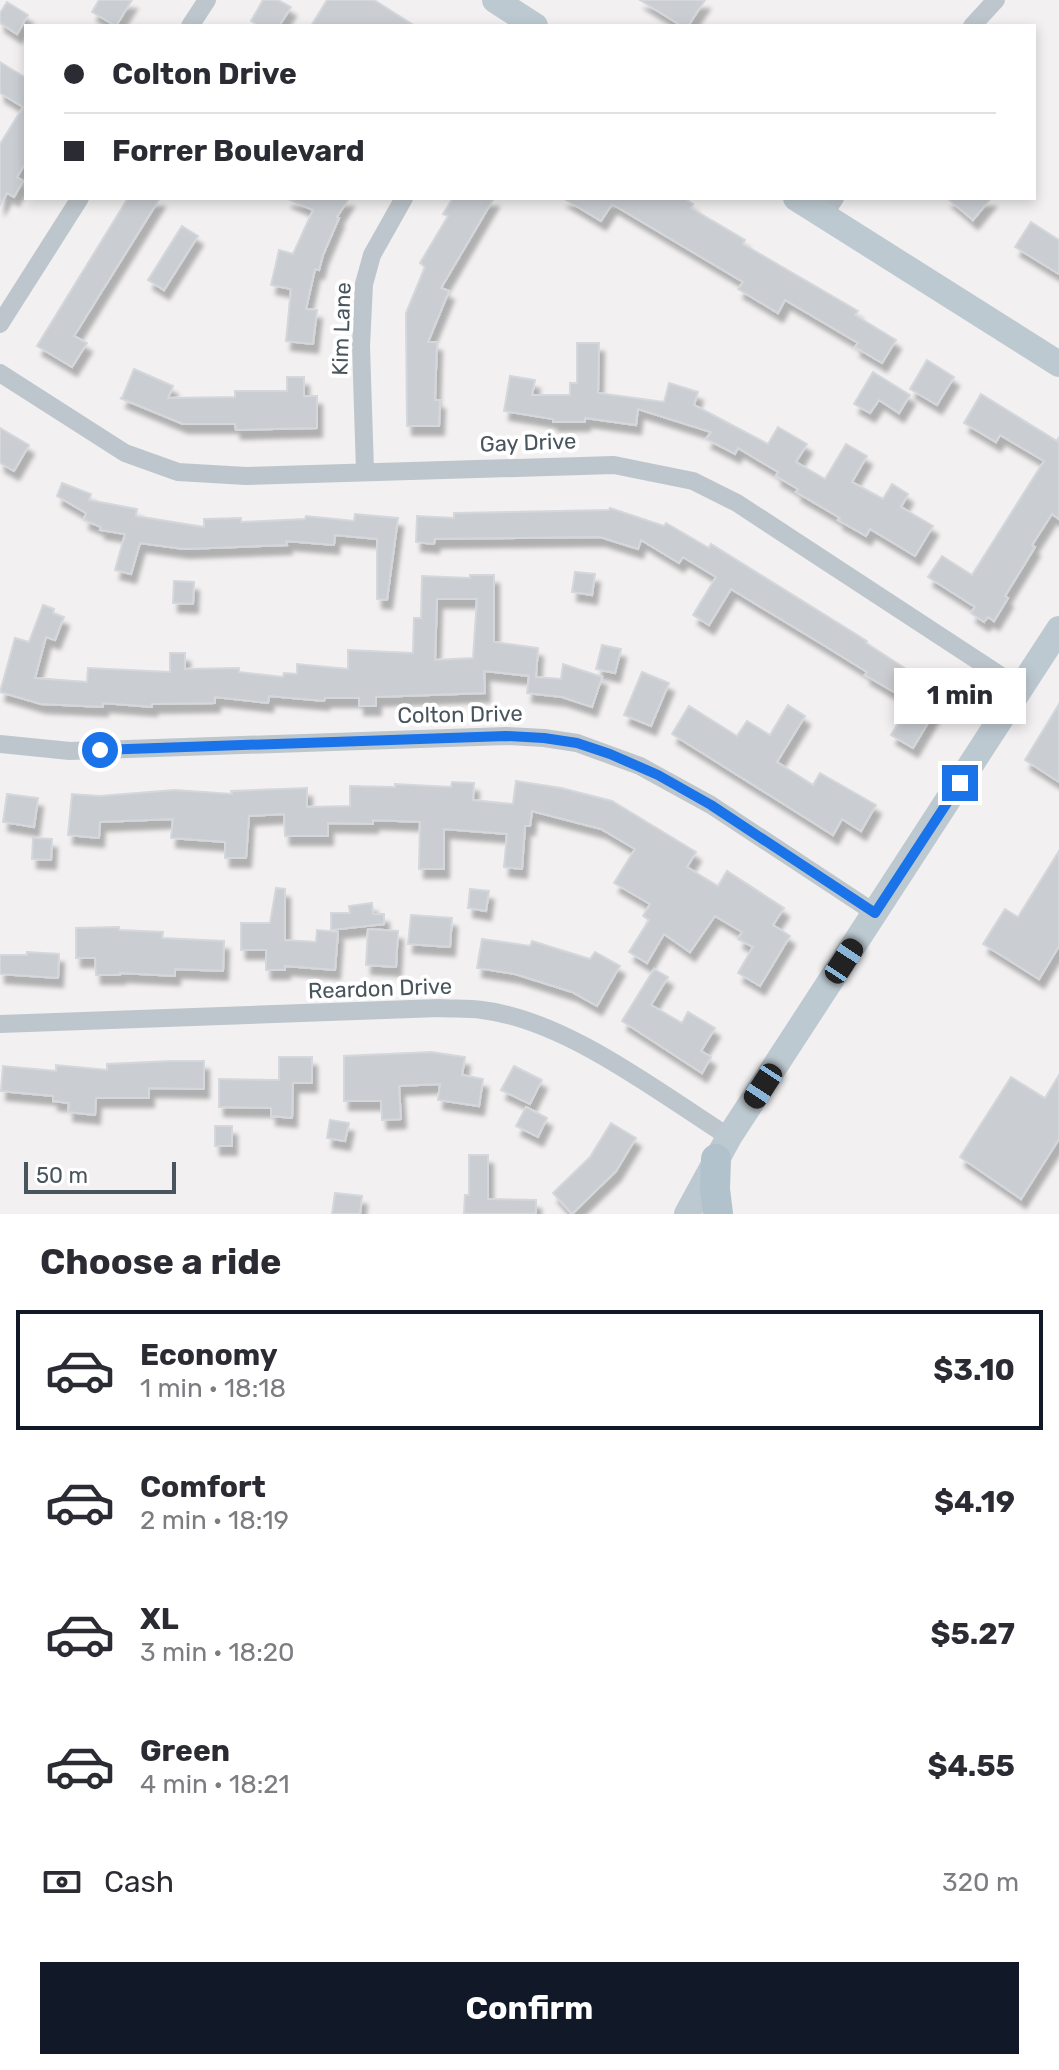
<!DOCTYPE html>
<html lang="en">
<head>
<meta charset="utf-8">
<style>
  :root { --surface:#fff; --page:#f2f2f3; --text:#2b2b33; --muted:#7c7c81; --line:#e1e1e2; --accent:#111827 }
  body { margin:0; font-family:Rubik,sans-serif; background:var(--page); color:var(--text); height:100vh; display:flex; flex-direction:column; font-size:30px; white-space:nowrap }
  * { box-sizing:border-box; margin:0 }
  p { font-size:26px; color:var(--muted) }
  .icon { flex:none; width:44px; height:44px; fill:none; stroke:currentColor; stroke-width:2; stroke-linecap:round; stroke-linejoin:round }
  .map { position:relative; height:1214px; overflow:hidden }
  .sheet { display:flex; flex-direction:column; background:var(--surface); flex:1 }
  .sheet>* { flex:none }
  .hud { position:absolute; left:24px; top:24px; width:1012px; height:176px; border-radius:0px; box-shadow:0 4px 12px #0003; display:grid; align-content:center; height:176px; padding:0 40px; background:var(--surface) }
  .scale { position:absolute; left:24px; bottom:20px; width:152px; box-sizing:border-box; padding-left:8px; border:4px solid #49555d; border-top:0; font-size:22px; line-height:28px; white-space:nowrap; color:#49555d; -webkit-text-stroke:6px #fff; paint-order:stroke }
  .end { position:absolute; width:36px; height:36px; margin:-18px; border:10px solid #1a73e8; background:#fff; box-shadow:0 0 0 4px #fff }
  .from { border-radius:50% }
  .bubble { position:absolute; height:56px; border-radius:0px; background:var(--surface); box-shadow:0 4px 12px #0003; font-size:26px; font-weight:700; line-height:56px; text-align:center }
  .car { position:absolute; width:24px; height:48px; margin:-24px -12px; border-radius:10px; box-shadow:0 0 6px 2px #0007; background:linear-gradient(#222 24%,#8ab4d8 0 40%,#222 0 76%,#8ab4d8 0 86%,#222 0) }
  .hud b { display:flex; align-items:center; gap:28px; height:76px; font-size:30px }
  .hud b+b { border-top:2px solid var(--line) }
  .hud i { width:20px; height:20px; background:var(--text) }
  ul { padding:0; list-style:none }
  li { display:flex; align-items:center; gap:24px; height:120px; margin:0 16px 12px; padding:0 24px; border:4px solid transparent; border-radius:0px }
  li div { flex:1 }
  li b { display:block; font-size:30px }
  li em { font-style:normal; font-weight:700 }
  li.active { border-color:var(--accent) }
  li>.icon { width:72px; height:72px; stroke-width:1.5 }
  h2 { padding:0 40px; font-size:36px; line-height:96px }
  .pay { display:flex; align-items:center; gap:20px; height:88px; padding:0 40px; font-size:30px }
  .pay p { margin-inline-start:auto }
  .action { display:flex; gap:16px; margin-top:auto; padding:16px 40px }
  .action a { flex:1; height:92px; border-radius:0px; background:var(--accent); color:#fff; font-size:32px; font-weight:700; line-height:92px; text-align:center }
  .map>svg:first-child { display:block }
</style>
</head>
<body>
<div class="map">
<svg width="1059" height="1214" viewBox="0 0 1059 1214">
  <defs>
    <filter id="shadow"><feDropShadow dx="5" dy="9" stdDeviation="2" flood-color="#0004"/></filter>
  </defs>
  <rect width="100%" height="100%" fill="#f2f0f0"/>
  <path fill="#caced2" stroke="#d4d7db" stroke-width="2" fill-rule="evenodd" filter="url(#shadow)" d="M99,0H132L116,26L92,12Z
    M263,0H278L291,7L279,26H259L251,21Z
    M327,0H374L415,26H311Z
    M640,0H705L688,26H682Z
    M7,2L28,15L17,34L0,23V13Z
    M0,62L26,78V162L17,177L23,181L14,197L7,193L0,205V144L23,107L0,93Z
    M128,198H160L74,336L87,343L72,367L37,346Z
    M286,198H349L337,217L339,218L323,255L319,270L315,269L306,309L317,310L313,344L286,341L291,289L271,285L279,250L293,254L313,210Z
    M453,198H494L441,288L449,291L428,342H437L435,400H440L439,426H407L406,313L425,267L420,263L448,216L443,214Z
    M563,198H684L693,204L691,208L745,240L743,244L858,311L855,315L896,340L882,363L855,347L858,343L785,300L778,313L738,289L743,282L612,204L601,221Z
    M947,198H991L973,220Z
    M1031,222L1059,240V274L1015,247Z
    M182,226L198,236L164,290L148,280Z
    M577,343H599L598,393L664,402L669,383L698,392L694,405L768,444L778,427L807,444L796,462L825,479L846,444L867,456L852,482L883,499L892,484L908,494L901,507L933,526L915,556L870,529L866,536L838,520L840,518L796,492L798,489L776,476L778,472L738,448L735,454L706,439L711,432L638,409L636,425L585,418V422H553V419L504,411L510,376L535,380L532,395H570V383H577Z
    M927,360L954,377L937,405L910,389Z
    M134,369L173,386L168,398L235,397V391H287V377H304V396H317V428L236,430L235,424H183L120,398H122Z
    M873,372L910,395L899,413L879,400L870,413L854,404Z
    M981,394L1057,441L1059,437V519L1052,514L1032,545L1035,547L1005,596L1008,598L994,621L988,617L984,622L971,613L975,607L928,577L942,556L972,575L1044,461L1000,435L996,442L964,423Z
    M0,428L29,445L14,471L0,463Z
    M62,483L91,494L89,500L137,509L136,516L204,527V519L241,518V522L305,519L306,516L354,521L355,514L398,518L387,600L377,599V539L335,535L334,545L286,541L287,545L184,549L140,543L131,574L115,570L125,534L100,530L101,527L84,520L86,513L57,496Z
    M610,508L664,526L666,523L709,548L711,544L867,641L866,643L945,694L913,748L891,735L911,702L865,675L867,672L825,646L731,589L709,625L693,615L716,577L683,557L679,563L641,540L638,549L600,537L435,539L434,544L416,542L417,516L454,518V513L609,510Z
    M575,572L595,574L592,595L572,592Z
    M470,575H494V642L538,648L536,677L561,679L563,664L602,677L592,707L562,697L527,693L529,676L484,671L485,693L376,697V706H359V698H325L324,701L269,696L268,703L215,697V703L152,704V707L103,703V707L41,704L0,692L15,638L29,642L43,605L54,609L53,613L64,617L55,640L46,637L35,678L87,682L88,668L170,672V653H185V669L239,668V672L283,677L284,673L297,674V664L348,669V650L413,653L414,618H421L422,576L470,578ZM437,599H477L473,658L435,660Z
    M174,581L194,582L193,604L173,603Z
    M602,645L621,649L615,673L596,669Z
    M642,672L669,683L651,726L624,715Z
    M1059,704V782L1025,760Z
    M788,705L805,716L777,762L813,785L820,773L876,805L861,831L842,819L833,835L672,734L689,706L737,736L747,721L770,735Z
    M516,781L561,788L612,801L696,852L687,867L718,886L727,871L784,908L773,925L790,936L760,986L738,973L753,947L738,939L742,932L715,916L690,952L664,934L647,963L629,952L649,920L643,916L650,904L614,883L635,849L601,829L532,811L530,826H525L522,869L504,867L507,834L444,829V869H419L420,822L373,820V824L328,823V836H285L284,814L249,816L246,858H225V842L171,838L173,819L100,822L99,838L68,835L72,794L100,796L175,790L232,794L231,791L307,788V807L350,806V786L395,787V784L451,787L452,782L474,783L473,800L513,804Z
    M7,794L38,798L34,827L3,822Z
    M33,838L52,839L51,860L32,859Z
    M1059,851V946L1039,979L983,944L1005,909L1018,917Z
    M276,888L285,889V940L316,942L317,930L338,932L335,970L285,966V970H266V950H241V923H270Z
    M470,889L489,891L486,911L468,908Z
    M372,903L373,914H384V924L331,930V913H350L349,906Z
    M411,915L452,918L450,947L408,944Z
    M119,927V930L163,932L162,938L224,941L223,971L175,969V976L120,973V975H96L95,958H76V928Z
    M368,929L398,931L396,967L366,965Z
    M482,939L530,946L532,941L590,959L595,952L620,966L597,1006L572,992L515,974L477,968Z
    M27,952L59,954L58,978L0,974V955H27Z
    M654,969L668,977L651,1005L682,1023L688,1012L715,1028L701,1051L711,1057L702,1073L622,1021Z
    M431,1052L465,1057L462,1075L483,1079L479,1106L438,1100L440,1084L399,1086L401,1119L382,1120L381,1101H344V1056Z
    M279,1057H312V1083H293L292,1118L271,1116V1108L219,1107V1079L279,1080Z
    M171,1061H204V1089L149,1088V1098H96L95,1115L68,1112L69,1103L53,1101V1096L1,1091L3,1066L56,1071V1065L107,1070V1064Z
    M514,1066L542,1080L530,1104L501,1090Z
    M1059,1075V1139L1021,1199L960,1157L1011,1077L1045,1098Z
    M526,1107L547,1118L538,1137L516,1126Z
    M330,1120L349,1123L345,1141L327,1138Z
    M611,1123L636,1138L616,1171L572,1214L553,1193L590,1157Z
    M215,1126H232V1146H215Z
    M469,1155H488V1199L536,1200V1214H464L465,1195H469Z
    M335,1193L362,1196L360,1214H332Z"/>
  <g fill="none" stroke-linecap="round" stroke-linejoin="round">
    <path stroke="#bdc6cc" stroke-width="18" d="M190,26L207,0
      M972,26L996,0
      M823,216L835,198
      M0,324L80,198
      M0,373L125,453L178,472L246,476L614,465L693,481L737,503L1021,689
      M365,471L361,346L364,284L372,255L404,198
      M0,744L70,751L506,736L544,738L577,743L640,766L711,805L875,913
      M0,1024L439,1008C453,1009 468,1008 482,1010C566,1020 658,1092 729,1137"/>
    <path stroke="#bdc9d1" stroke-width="26" d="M495,0L535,26
      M796,198L1059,364
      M687,1214L729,1137L1059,629"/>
    <path stroke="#b1c2cd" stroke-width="30" d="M716,1159L715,1189L718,1214"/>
  </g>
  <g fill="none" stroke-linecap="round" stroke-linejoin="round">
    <path stroke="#1a73e8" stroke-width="10" d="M100,750L506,736L544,738L577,743L610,754L658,775L711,805L875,913L960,783"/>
  </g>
  <g text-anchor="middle" stroke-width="8" stroke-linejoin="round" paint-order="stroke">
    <g font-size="22" fill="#49555d" stroke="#fff">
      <text transform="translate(341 329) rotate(-88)" y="8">Kim Lane</text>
      <text transform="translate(528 442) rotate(-2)" y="8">Gay Drive</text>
      <text transform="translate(460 714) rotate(-1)" y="8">Colton Drive</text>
      <text transform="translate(380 988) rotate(-2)" y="8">Reardon Drive</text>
    </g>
  </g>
</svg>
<div class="scale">50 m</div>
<i class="end from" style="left:100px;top:750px"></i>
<i class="end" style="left:960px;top:783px"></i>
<div class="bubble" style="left:894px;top:668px;width:132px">1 min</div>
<i class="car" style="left:844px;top:961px;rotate:33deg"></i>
<i class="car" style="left:763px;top:1086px;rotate:213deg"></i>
<div class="hud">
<b><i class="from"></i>Colton Drive</b>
<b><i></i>Forrer Boulevard</b>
</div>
</div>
<section class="sheet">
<h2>Choose a ride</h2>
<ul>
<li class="active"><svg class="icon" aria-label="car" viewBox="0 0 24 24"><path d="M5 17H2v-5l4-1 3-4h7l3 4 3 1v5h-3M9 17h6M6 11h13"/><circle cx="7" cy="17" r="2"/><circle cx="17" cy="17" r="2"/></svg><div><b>Economy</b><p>1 min · 18:18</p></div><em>$3.10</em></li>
<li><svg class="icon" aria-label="car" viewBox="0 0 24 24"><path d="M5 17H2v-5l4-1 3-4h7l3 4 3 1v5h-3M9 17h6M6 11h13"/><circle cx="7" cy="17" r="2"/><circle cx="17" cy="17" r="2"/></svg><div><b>Comfort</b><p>2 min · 18:19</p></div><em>$4.19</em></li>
<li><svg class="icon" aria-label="car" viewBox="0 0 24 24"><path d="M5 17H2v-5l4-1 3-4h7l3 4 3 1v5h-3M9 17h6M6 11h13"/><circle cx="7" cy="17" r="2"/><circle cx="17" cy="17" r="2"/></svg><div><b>XL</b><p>3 min · 18:20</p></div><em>$5.27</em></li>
<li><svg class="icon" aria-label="car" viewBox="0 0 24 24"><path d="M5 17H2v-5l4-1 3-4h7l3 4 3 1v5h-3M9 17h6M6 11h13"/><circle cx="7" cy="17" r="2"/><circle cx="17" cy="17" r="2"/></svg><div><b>Green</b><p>4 min · 18:21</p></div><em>$4.55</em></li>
</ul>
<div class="pay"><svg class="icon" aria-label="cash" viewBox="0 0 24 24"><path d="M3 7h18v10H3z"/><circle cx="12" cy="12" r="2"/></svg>Cash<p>320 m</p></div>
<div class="action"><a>Confirm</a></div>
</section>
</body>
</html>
